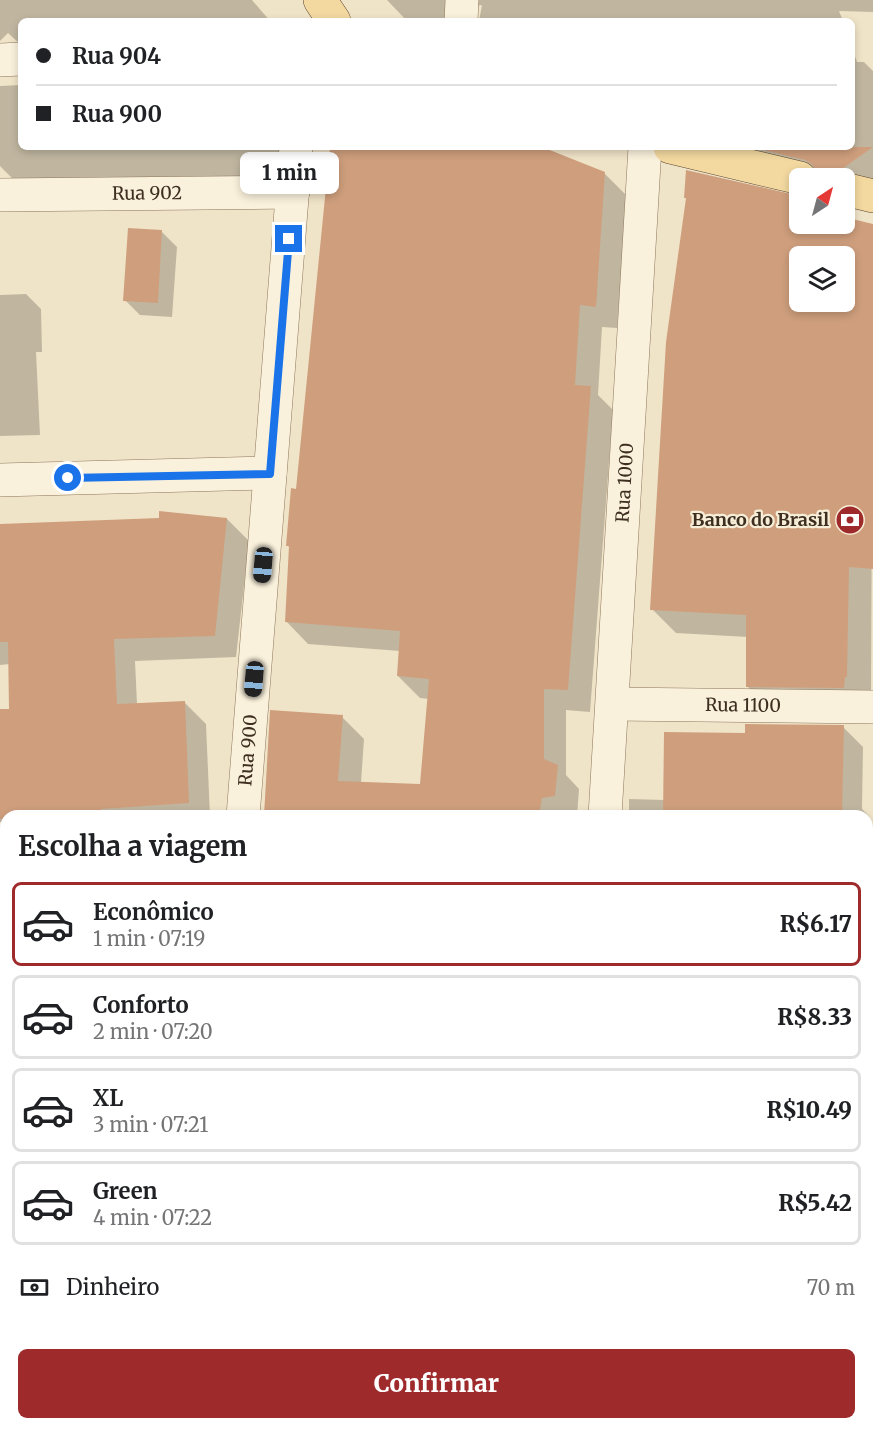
<!DOCTYPE html>
<html lang="pt">
<head>
<meta charset="utf-8">
<style>
  :root { --surface:#fff; --page:#f6f6f6; --text:#202124; --muted:#757577; --line:#e0e0e0; --accent:#9e2a2b }
  body { margin:0; font-family:Merriweather,serif; background:var(--page); color:var(--text); height:100vh; display:flex; flex-direction:column; font-size:22px; white-space:nowrap }
  * { box-sizing:border-box; margin:0 }
  p { font-size:20px; color:var(--muted) }
  .icon { flex:none; width:33px; height:33px; fill:none; stroke:currentColor; stroke-width:2; stroke-linecap:round; stroke-linejoin:round }
  .map { position:relative; flex:1; overflow:hidden }
  .side { position:absolute; left:0px; top:810px; width:873px; height:620px; display:flex; flex-direction:column; background:var(--surface); border-radius:18px 18px 0 0; box-shadow:0 3px 9px #0003 }
  .side>* { flex:none }
  .guide { position:absolute; left:18px; top:18px; width:837px; height:132px; border-radius:9px; box-shadow:0 3px 9px #0003; display:grid; align-content:center; height:132px; padding:0 18px; background:var(--surface) }
  .needle { width:39px; rotate:36deg }
  .controls { position:absolute; left:789px; top:168px; display:grid; gap:12px }
  .controls a { display:grid; place-items:center; width:66px; height:66px; border-radius:9px; background:var(--surface); box-shadow:0 3px 9px #0003; font-size:30px }
  .end { position:absolute; width:27px; height:27px; margin:-14px; border:8px solid #1a73e8; background:#fff; box-shadow:0 0 0 3px #fff }
  .from { border-radius:50% }
  .bubble { position:absolute; height:42px; border-radius:9px; background:var(--surface); box-shadow:0 3px 9px #0003; font-size:20px; font-weight:800; line-height:42px; text-align:center }
  .car { position:absolute; width:18px; height:36px; margin:-18px -9px; border-radius:8px; box-shadow:0 0 4px 2px #0007; background:linear-gradient(#222 24%,#8ab4d8 0 40%,#222 0 76%,#8ab4d8 0 86%,#222 0) }
  .guide b { display:flex; align-items:center; gap:21px; height:57px; font-size:22px }
  .guide b+b { border-top:2px solid var(--line) }
  .guide i { width:15px; height:15px; background:var(--text) }
  ul { padding:0; list-style:none }
  li { display:flex; align-items:center; gap:18px; height:84px; margin:0 12px 9px; padding:0 6px; border:3px solid var(--line); border-radius:9px }
  li div { flex:1 }
  li b { display:block; font-size:22px }
  li em { font-style:normal; font-weight:800 }
  li.on { border-color:var(--accent) }
  li>.icon { width:54px; height:54px; stroke-width:1.5 }
  h2 { padding:0 18px; font-size:27px; line-height:72px }
  .pay { display:flex; align-items:center; gap:15px; height:66px; padding:0 18px; font-size:22px }
  .pay p { margin-inline-start:auto }
  .cta { display:flex; gap:12px; margin-top:auto; padding:12px 18px }
  .cta a { flex:1; height:69px; border-radius:9px; background:var(--accent); color:#fff; font-size:24px; font-weight:800; line-height:69px; text-align:center }
  .map>svg:first-child { display:block }
</style>
</head>
<body>
<div class="map">
<svg width="873" height="1429" viewBox="0 0 873 1429">
  <rect width="100%" height="100%" fill="#f0e4c8"/>
  <path fill="#0003" fill-rule="evenodd" d="M0,0H252L270,21H21L20,44L8,33L0,41Z
    M387,0H873V12L839,11L843,21H479L482,5L476,6L468,21H407Z
    M852,48L857,62H864L873,71V187L844,208V178H813L706,147H852Z
    M21,85V147H279V184L14,180L0,166V86Z
    M332,147H535L554,152L605,174L627,196L617,328L602,327L598,395L613,410L590,712L566,710V775L579,789L577,816H266L342,717L364,739L361,783L421,786L429,699L420,698L398,676L400,651L308,644L286,621L291,549L287,545L297,490Z
    M800,198V224L873,226L871,700L771,710L747,686L748,637L676,633L652,609L667,342ZM800,256H844V302H800Z
    M162,232L177,247L172,317L140,315L125,300Z
    M26,294L41,309L42,352H36L40,435L0,436V295Z
    M227,519L249,541L236,657L135,661L137,704L184,702L206,724L210,816H6V842H0V711L11,710L10,664L0,665V525Z
    M843,727L863,747L862,809L869,816V985L867,816H629V799L665,800L747,735Z
    M0,912H6V1411H0Z
    M308,1424H377V1429H308Z
    M671,1424H847V1429H729L730,1425Z"/>
  <path fill="#cf9f7d" fill-rule="evenodd" d="M330,147H542L605,172L596,307L580,305L575,385L591,386L568,690L544,689V759L558,765L555,796L542,798L539,816H264L270,710L343,715L338,781L420,784L429,679L397,676L400,631L285,622L289,546H286L291,488L296,489Z
    M751,147H873L829,178H818L813,165L805,160Z
    M686,170L800,196V201L795,204L800,206V224H844V217L873,224V569L849,567L847,677H845L844,688L746,687V615L650,610L666,342L686,198H684ZM800,256H844V302H800Z
    M128,228L162,230L158,303L123,301Z
    M159,511L227,518L215,636L114,639L117,704L185,701L189,803L101,809L102,813L6,816V819H0V709H9L8,642H0V524L159,518Z
    M745,724L844,725L842,816H663L664,732L745,733Z"/>
  <g fill="none" stroke-linecap="round" stroke-linejoin="round">
    <g stroke="#8d765c" stroke-width="34">
      <g id="minor">
        <path d="M461,21L462,0"/>
        <path d="M0,60L21,59"/>
        <path id="s1" d="M0,195L293,192"/>
        <path d="M0,480L270,473"/>
        <path id="s2" d="M613,704L873,707"/>
        <path id="s3" d="M243,816L296,147"/>
        <path id="s4" d="M605,816L645,147"/>
        <path d="M0,838H6"/>
        <path d="M867,994H873"/>
        <path d="M867,1284H873"/>
        <path d="M867,1420H873"/>
        <path d="M195,1429V1424"/>
        <path d="M453,1429L710,1424"/>
      </g>
    </g>
    <g stroke="#5b4430" stroke-width="34">
      <path id="major" d="M320,0L334,21
        M670,147L800,178
        M844,189L873,196"/>
    </g>
    <use href="#minor" stroke="#faf1dc" stroke-width="33"/>
    <use href="#major" stroke="#f3d9a0" stroke-width="33"/>
  </g>
  <g fill="none" stroke-linecap="round" stroke-linejoin="round">
    <path stroke="#1a73e8" stroke-width="8" d="M68,478L270,474L289,239"/>
  </g>
  <defs>
    <g id="bank-disc" transform="scale(1.5)"><circle r="9.5" fill="#9e2a2b" stroke="#f7eed8"/><path d="M-6-4H6V4H-6ZM0-2.3a2.3 2.3 0 1 0 0 4.6a2.3 2.3 0 1 0 0-4.6Z" fill="#fff"/></g>
  </defs>
  <g fill-rule="evenodd">
    <use href="#bank-disc" x="850" y="520"/>
  </g>
  <g text-anchor="middle" stroke-width="4.5" stroke-linejoin="round" paint-order="stroke">
    <g font-size="18" fill="#3d2e20" stroke="#f7eed8">
      <text dy="6" stroke="none"><textPath href="#s1" startOffset="147">Rua 902</textPath></text>
      <text dy="6" stroke="none"><textPath href="#s4" startOffset="334">Rua 1000</textPath></text>
      <text dy="6" stroke="none"><textPath href="#s2" startOffset="130">Rua 1100</textPath></text>
      <text dy="6" stroke="none"><textPath href="#s3" startOffset="66">Rua 900</textPath></text>
    </g>
    <g font-size="18" font-weight="bold" fill="#3d2e20" stroke="#f7eed8" text-anchor="end">
      <text x="829" y="526">Banco do Brasil</text>
    </g>
  </g>
</svg>
<div class="controls">
<a><svg class="needle" viewBox="-14 -14 28 28"><path d="M0-13l5 13h-10z" fill="#e53935"/><path d="M0 13l5-13h-10z" fill="#757577"/></svg></a>
<a><svg class="icon" aria-label="layers" viewBox="0 0 24 24"><path d="M12 4l9 5-9 5-9-5zM3 14l9 5 9-5"/></svg></a>
</div>
<i class="end from" style="left:68px;top:478px"></i>
<i class="end" style="left:289px;top:239px"></i>
<div class="bubble" style="left:240px;top:152px;width:99px">1 min</div>
<i class="car" style="left:263px;top:565px;rotate:185deg"></i>
<i class="car" style="left:254px;top:679px;rotate:185deg"></i>
<div class="guide">
<b><i class="from"></i>Rua 904</b>
<b><i></i>Rua 900</b>
</div>
<section class="side">
<h2>Escolha a viagem</h2>
<ul>
<li class="on"><svg class="icon" aria-label="car" viewBox="0 0 24 24"><path d="M5 17H2v-5l4-1 3-4h7l3 4 3 1v5h-3M9 17h6M6 11h13"/><circle cx="7" cy="17" r="2"/><circle cx="17" cy="17" r="2"/></svg><div><b>Econômico</b><p>1 min · 07:19</p></div><em>R$6.17</em></li>
<li><svg class="icon" aria-label="car" viewBox="0 0 24 24"><path d="M5 17H2v-5l4-1 3-4h7l3 4 3 1v5h-3M9 17h6M6 11h13"/><circle cx="7" cy="17" r="2"/><circle cx="17" cy="17" r="2"/></svg><div><b>Conforto</b><p>2 min · 07:20</p></div><em>R$8.33</em></li>
<li><svg class="icon" aria-label="car" viewBox="0 0 24 24"><path d="M5 17H2v-5l4-1 3-4h7l3 4 3 1v5h-3M9 17h6M6 11h13"/><circle cx="7" cy="17" r="2"/><circle cx="17" cy="17" r="2"/></svg><div><b>XL</b><p>3 min · 07:21</p></div><em>R$10.49</em></li>
<li><svg class="icon" aria-label="car" viewBox="0 0 24 24"><path d="M5 17H2v-5l4-1 3-4h7l3 4 3 1v5h-3M9 17h6M6 11h13"/><circle cx="7" cy="17" r="2"/><circle cx="17" cy="17" r="2"/></svg><div><b>Green</b><p>4 min · 07:22</p></div><em>R$5.42</em></li>
</ul>
<div class="pay"><svg class="icon" aria-label="cash" viewBox="0 0 24 24"><path d="M3 7h18v10H3z"/><circle cx="12" cy="12" r="2"/></svg>Dinheiro<p>70 m</p></div>
<div class="cta"><a>Confirmar</a></div>
</section>
</div>
</body>
</html>
